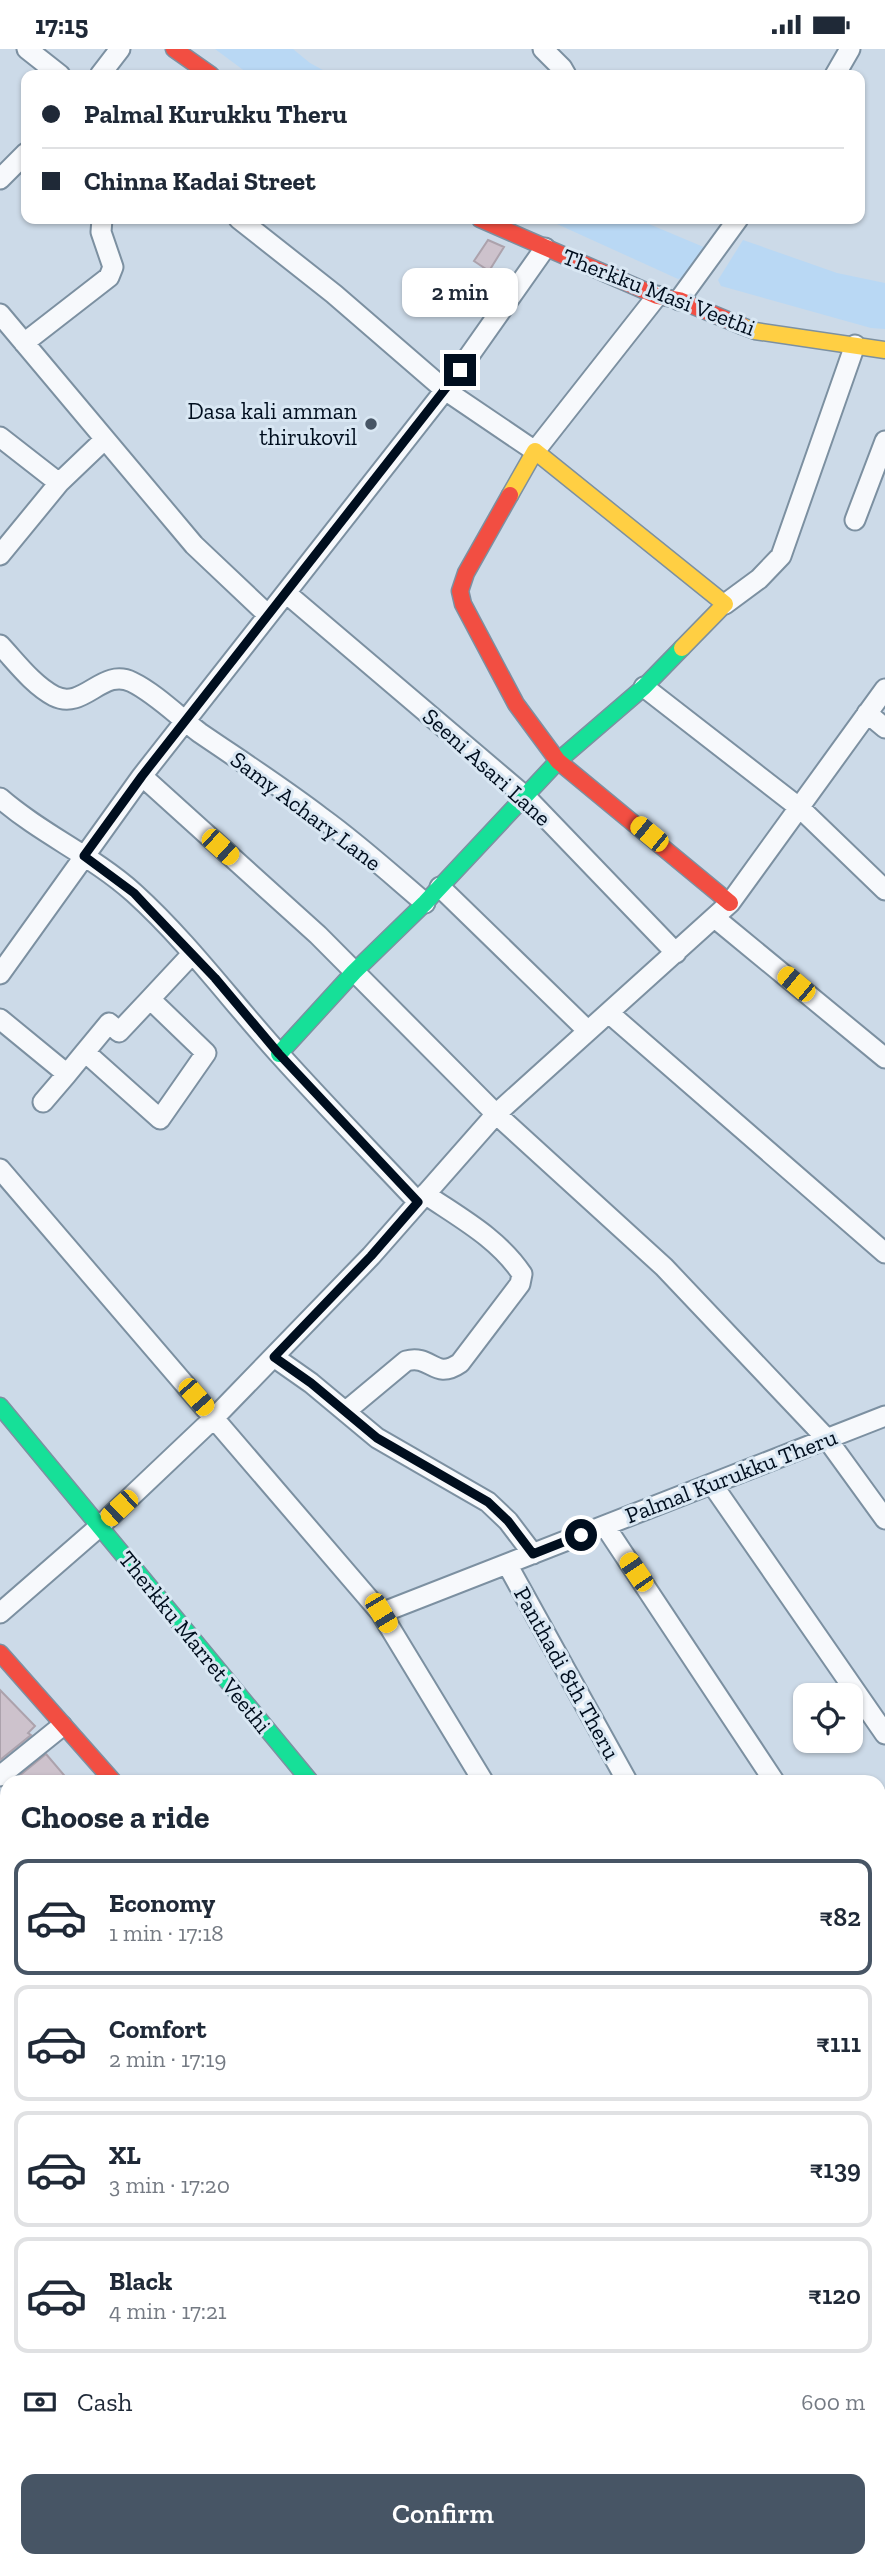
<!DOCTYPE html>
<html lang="en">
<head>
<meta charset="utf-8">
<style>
  :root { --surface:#fff; --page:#f2f2f3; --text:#1f2937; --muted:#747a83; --line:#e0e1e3; --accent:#475565 }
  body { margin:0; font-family:"Zilla Slab",serif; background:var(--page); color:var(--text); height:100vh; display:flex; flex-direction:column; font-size:26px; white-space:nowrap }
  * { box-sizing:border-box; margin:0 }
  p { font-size:23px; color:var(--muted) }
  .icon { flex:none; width:38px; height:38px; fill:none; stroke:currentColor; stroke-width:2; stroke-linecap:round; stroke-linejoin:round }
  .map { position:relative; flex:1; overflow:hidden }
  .panel { position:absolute; left:0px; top:1726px; width:886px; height:793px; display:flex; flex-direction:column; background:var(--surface); border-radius:21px 21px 0 0; box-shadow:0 2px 5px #0004 }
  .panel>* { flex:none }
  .hud { position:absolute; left:21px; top:21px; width:844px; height:154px; border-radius:14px; box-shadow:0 2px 5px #0004; display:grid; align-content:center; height:154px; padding:0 21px; background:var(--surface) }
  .tools { position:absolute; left:793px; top:1634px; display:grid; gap:14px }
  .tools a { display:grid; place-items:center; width:70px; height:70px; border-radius:14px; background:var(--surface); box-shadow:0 2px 5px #0004; font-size:35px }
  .end { position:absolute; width:32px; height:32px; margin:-16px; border:9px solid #000e1e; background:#fff; box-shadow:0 0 0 4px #fff }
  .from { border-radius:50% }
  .bubble { position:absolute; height:49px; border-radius:14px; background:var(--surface); box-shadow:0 2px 5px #0004; font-size:23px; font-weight:600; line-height:49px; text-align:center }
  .car { position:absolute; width:21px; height:42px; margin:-21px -10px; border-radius:9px; box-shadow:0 0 5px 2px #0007; background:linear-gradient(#f5c518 24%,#345 0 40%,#f5c518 0 76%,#345 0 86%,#f5c518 0) }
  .hud b { display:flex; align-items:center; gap:24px; height:66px; font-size:26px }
  .hud b+b { border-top:2px solid var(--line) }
  .hud i { width:18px; height:18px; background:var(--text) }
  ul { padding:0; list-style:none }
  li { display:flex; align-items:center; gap:21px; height:116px; margin:0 14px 10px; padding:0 7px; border:4px solid var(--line); border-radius:14px }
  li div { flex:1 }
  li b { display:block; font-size:26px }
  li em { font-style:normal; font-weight:600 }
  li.active { border-color:var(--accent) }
  li>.icon { width:63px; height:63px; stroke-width:1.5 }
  h2 { padding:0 21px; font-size:32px; line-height:84px }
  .pay { display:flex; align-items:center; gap:18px; height:77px; padding:0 21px; font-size:26px }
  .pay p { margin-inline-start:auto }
  .action { display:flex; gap:14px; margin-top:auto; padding:14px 21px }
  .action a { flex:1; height:80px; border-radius:14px; background:var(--accent); color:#fff; font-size:28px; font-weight:600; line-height:80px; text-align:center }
  .status { display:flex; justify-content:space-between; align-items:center; height:49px; padding:0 35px; background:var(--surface); direction:ltr }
  .status svg { height:19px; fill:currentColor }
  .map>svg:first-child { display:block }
</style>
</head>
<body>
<div class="status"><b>17:15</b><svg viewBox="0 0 49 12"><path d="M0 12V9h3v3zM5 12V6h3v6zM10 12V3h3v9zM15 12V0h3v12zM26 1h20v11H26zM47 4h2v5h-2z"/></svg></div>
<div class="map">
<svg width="885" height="2517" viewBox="0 0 885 2517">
  <rect width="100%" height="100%" fill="#ccdae8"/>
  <path fill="#b9d8f4" d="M215,0H293L310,14L332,26H250Z
    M546,170H637L706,199L688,227L678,230Z
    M743,191L837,224L885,234V280L871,279L721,237L718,231Z"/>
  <path fill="#cdc2cc" stroke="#aca2ac" stroke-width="2" d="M488,191L504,198L489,222L474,212Z
    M0,1641L35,1677L28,1684L31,1686L0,1711Z
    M46,1705L69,1732H13Z"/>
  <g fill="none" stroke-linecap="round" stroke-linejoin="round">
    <g stroke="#7c90a1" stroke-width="23">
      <path id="street" d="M27,0L60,26
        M543,0L562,19L566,26
        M100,26L120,0
        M835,26L850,0
        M0,130L26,104
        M239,170L334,245L445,341L535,402L657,247
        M679,251L738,170
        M0,265L194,496L268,566
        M24,294L109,228L113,218L101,183L102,170
        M0,388L59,434
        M855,471L885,392
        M0,506L59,434L104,391
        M286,544L526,748L676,904
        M725,555L759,530L781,507L855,296
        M0,596C16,613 33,636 54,647C84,662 102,618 132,633C155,644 179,668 200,684C241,712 283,739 322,769C358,795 391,825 425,854
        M644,638L801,760L885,841
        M867,664L885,679
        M142,727L318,886L496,1065L664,1218L827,1390L885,1470
        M0,749C41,785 93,807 134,844C188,893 231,952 280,1006C325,1056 372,1104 418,1153
        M440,838L588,982
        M715,869L885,1009
        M0,925L142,727L445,341L545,199
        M150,950L192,905
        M609,964L885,1204
        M0,970L67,1025L43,1053
        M67,1025L85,1003L160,1070L206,1004L150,950L119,983L109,974L85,1003
        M0,1120L381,1564L483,1732
        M274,1308L311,1334L377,1389L488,1453L508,1472L533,1505
        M346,1362L406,1312C432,1305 434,1332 460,1314L520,1235L522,1225C498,1189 460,1169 425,1145
        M712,1435L885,1685
        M605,1477L774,1732
        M507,1515L627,1732
        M0,1564L100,1477L214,1369L371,1207L496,1065L730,854L885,640
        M381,1564L885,1367
        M0,1727L62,1677
        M878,1755L885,1751
        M0,1858L7,1852
        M0,2059L7,2054
        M878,2065L885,2071
        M0,2102L7,2112
        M0,2270L7,2265
        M878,2312L885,2327
        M0,2403L7,2412
        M0,2463L7,2455
        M174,2511L179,2517
        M265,2511L268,2517
        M405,2511L410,2517
        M726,2511L729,2517
        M802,2511L806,2517
        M85,2517L87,2515"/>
    </g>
    <g stroke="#7c90a1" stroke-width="19">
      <path id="fast" d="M279,1005L354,923L425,854L558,712L644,638L682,599
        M0,1357L310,1732
        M878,2310L885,2305"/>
    </g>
    <g stroke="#7c90a1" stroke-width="19">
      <path id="slow" d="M742,277L755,282L885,301
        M510,446L535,402L725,555L682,599
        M878,1866L885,1867"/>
    </g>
    <g stroke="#7c90a1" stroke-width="19">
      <path id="jam" d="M174,0L211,26
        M480,170L657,247L679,251L742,277
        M510,446L466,524L460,542L463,555L516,655L558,712L730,854
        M0,1604L113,1732
        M878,1816L885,1817
        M510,2517L519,2511"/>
    </g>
    <use href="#street" stroke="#f7f9fc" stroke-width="19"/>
    <use href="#fast" stroke="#16e098" stroke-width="16"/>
    <use href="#slow" stroke="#ffcf43" stroke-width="16"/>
    <use href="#jam" stroke="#f24e42" stroke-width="16"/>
  </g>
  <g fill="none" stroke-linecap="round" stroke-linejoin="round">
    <path stroke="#000e1e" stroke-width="9" d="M460,321L142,727L84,807L134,844L148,859L215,929L279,1005L418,1153L371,1207L274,1308L311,1334L377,1389L488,1453L508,1472L533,1505L581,1486"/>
  </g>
  <circle fill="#475565" stroke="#d9e7f3" stroke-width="2.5" cx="371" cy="375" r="7"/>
  <g text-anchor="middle" stroke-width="6" stroke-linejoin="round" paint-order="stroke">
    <g font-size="23" fill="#000e1e" stroke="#d9e7f3">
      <text transform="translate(659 243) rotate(21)" y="8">Therkku Masi Veethi</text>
      <text transform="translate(487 718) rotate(42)" y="8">Seeni Asari Lane</text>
      <text transform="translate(306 762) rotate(37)" y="8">Samy Achary Lane</text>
      <text transform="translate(731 1427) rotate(-21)" y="8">Palmal Kurukku Theru</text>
      <text transform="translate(195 1593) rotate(51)" y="8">Therkku Marret Veethi</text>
      <text transform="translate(567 1624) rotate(61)" y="8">Panthadi 8th Theru</text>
    </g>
    <g font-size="23" fill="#000e1e" stroke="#d9e7f3" text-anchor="end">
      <text x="357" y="370">Dasa kali amman<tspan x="357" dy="26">thirukovil</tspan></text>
    </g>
  </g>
</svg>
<div class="tools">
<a><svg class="icon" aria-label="locate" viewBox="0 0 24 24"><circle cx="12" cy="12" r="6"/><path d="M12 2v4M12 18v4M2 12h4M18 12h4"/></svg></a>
</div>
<i class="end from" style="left:581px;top:1486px"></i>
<i class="end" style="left:460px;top:321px"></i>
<div class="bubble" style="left:402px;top:219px;width:116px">2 min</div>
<i class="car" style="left:649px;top:785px;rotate:309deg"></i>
<i class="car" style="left:220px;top:798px;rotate:132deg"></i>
<i class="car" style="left:796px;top:935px;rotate:310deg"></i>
<i class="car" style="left:196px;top:1348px;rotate:139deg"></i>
<i class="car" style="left:119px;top:1459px;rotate:227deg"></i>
<i class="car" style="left:636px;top:1523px;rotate:326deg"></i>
<i class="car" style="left:381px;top:1564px;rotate:149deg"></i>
<div class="hud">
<b><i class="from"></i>Palmal Kurukku Theru</b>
<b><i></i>Chinna Kadai Street</b>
</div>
<section class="panel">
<h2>Choose a ride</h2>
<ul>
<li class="active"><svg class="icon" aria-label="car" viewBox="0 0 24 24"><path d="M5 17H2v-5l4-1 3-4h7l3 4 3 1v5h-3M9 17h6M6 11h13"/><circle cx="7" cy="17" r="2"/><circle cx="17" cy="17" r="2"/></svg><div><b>Economy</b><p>1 min · 17:18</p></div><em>₹82</em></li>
<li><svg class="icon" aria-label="car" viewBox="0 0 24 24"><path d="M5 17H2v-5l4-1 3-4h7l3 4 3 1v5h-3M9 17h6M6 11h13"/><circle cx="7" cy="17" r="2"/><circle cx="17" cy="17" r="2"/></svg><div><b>Comfort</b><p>2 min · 17:19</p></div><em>₹111</em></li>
<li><svg class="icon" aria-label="car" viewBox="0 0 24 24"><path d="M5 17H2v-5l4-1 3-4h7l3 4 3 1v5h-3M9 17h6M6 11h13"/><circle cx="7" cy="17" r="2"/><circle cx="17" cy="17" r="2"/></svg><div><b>XL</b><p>3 min · 17:20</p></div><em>₹139</em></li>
<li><svg class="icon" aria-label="car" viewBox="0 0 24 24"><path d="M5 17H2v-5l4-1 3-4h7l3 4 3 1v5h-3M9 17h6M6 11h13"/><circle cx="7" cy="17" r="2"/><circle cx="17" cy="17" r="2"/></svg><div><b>Black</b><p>4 min · 17:21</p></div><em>₹120</em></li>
</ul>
<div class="pay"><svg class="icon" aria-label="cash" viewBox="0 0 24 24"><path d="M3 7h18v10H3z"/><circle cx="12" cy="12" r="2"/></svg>Cash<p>600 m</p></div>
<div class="action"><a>Confirm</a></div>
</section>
</div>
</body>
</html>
